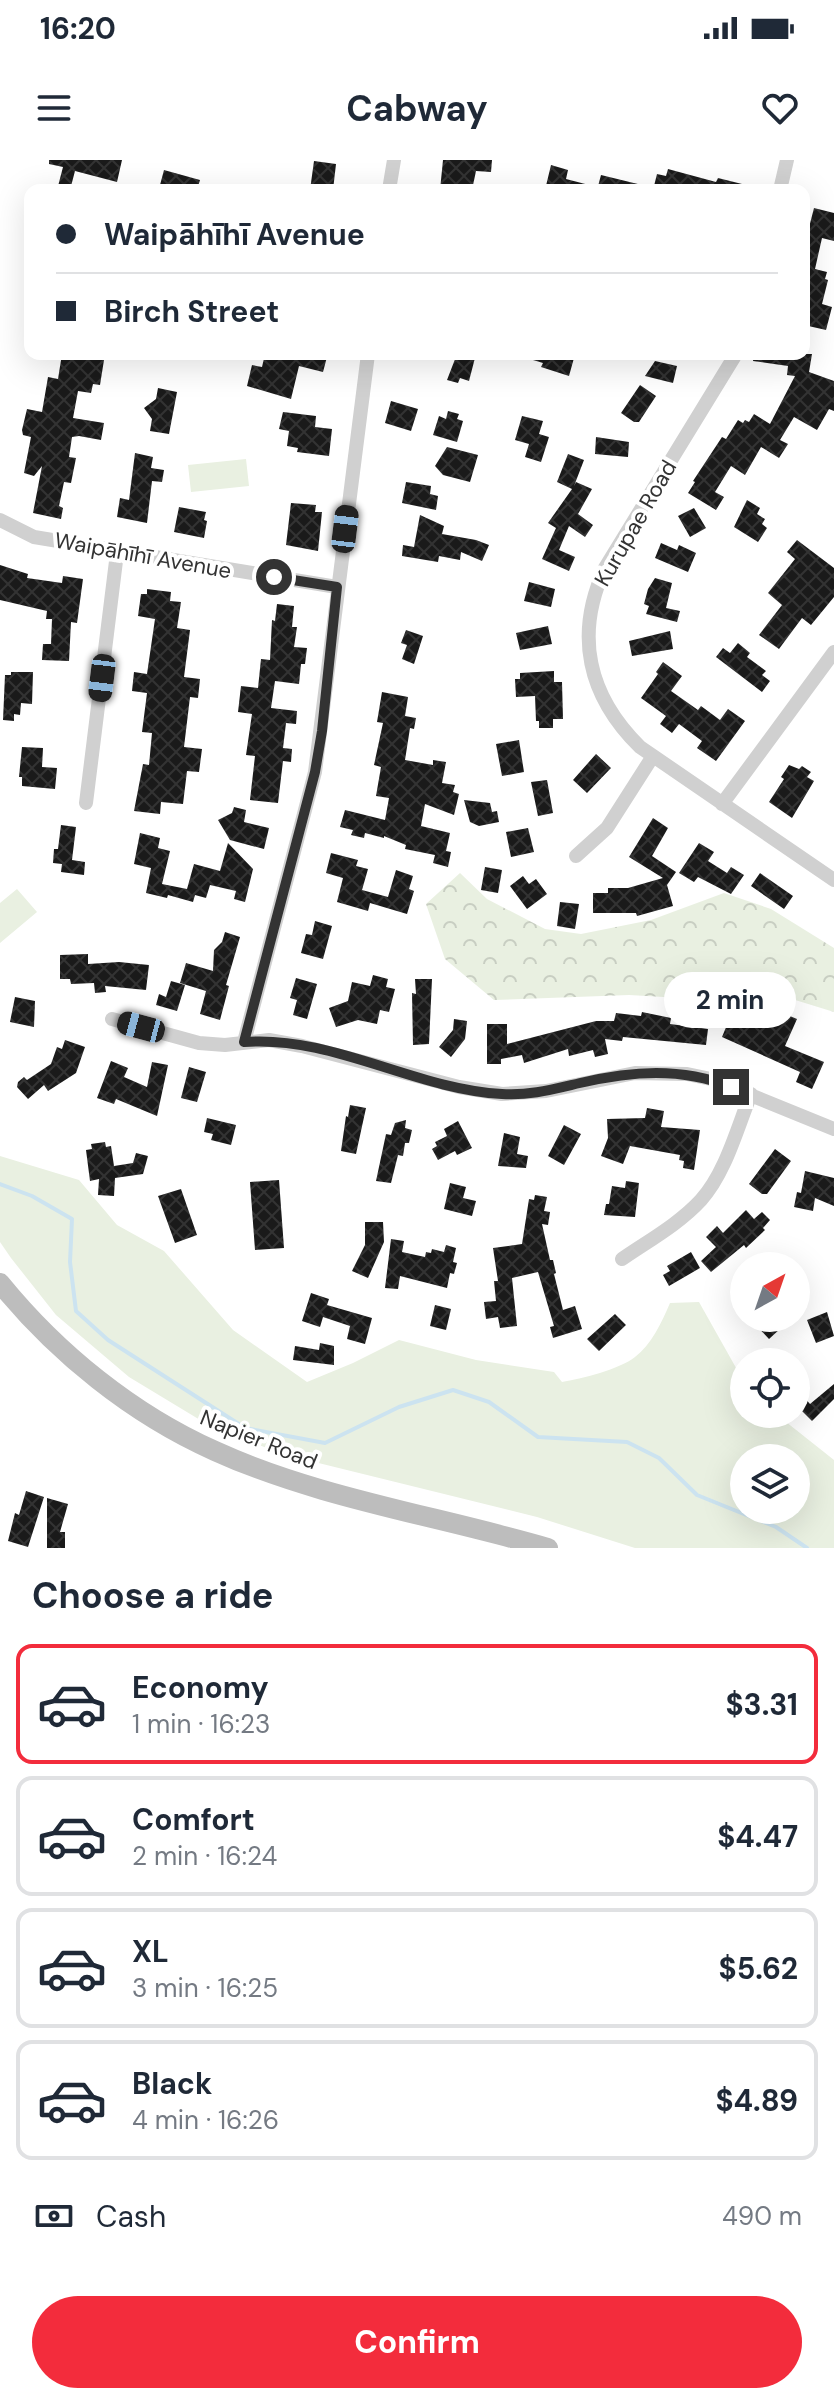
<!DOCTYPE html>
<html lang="en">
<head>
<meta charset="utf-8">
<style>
  :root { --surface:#fff; --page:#f2f2f3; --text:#1f2937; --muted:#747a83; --line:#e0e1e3; --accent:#f32c3c }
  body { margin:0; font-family:"DM Sans",sans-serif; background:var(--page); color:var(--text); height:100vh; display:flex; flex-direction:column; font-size:30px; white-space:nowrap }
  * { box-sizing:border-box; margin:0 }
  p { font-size:26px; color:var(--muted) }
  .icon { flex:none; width:44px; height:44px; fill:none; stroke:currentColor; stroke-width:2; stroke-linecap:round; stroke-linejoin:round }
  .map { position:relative; height:1388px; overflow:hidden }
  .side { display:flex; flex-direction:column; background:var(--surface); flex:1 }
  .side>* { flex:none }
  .banner { position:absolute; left:24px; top:24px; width:786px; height:176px; border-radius:16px; box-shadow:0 8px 32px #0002; display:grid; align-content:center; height:176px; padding:0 32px; background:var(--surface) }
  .needle { width:52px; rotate:40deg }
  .controls { position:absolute; left:730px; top:1092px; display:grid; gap:16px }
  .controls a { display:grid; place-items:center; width:80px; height:80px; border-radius:50%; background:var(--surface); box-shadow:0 8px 32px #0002; font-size:40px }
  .end { position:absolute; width:36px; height:36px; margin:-18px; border:10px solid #333; background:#fff; box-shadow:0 0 0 4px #fff }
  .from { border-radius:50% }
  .bubble { position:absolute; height:56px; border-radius:28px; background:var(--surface); box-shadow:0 8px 32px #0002; font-size:26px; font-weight:700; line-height:56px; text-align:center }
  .car { position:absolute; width:24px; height:48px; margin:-24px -12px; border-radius:10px; box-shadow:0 0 6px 2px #0007; background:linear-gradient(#222 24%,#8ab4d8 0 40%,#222 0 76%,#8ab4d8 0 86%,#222 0) }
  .banner b { display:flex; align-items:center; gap:28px; height:76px; font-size:30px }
  .banner b+b { border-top:2px solid var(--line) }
  .banner i { width:20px; height:20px; background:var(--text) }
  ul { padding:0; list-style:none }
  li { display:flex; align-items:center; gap:24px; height:120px; margin:0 16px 12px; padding:0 16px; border:4px solid var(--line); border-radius:16px }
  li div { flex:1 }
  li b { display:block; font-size:30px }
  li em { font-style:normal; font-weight:700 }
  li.current { border-color:var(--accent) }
  li>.icon { width:72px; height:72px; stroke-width:1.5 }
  h2 { padding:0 32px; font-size:36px; line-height:96px }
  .pay { display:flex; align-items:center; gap:20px; height:88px; padding:0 32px; font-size:30px }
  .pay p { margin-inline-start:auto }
  .primary-button { display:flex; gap:16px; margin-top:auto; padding:16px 32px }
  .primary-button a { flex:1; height:92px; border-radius:48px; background:var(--accent); color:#fff; font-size:32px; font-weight:700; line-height:92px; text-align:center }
  .status { display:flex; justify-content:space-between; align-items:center; height:56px; padding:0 40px; background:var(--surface); direction:ltr }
  .status svg { height:22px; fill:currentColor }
  header { display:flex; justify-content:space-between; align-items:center; height:104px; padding:0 32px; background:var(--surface); font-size:36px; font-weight:700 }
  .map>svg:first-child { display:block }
</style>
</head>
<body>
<div class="status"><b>16:20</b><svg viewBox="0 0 49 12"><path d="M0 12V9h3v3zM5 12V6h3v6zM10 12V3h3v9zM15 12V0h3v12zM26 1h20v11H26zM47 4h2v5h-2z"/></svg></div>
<header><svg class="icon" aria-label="menu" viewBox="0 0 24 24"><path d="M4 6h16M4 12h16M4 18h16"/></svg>Cabway<svg class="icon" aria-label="heart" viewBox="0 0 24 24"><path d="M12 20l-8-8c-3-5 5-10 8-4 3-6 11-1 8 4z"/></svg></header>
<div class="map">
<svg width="834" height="1388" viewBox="0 0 834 1388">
  <defs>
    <pattern id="forest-crowns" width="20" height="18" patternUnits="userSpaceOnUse" patternTransform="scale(2)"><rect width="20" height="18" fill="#e9f0e1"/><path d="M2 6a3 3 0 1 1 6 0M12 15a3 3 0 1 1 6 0" fill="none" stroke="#c8cec2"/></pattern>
    <pattern id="building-cross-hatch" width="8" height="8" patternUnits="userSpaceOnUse" patternTransform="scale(2)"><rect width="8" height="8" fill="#1a1a1a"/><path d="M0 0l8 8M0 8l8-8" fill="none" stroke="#333"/></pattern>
  </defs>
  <rect width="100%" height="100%" fill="#fff"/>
  <path fill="#e9f0e1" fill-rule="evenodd" d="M246,299L249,326L191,332L188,305Z
    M17,729L37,752L0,783V743Z
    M0,996L79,1020L117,1065L164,1091L233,1170L307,1222L353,1203L399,1180L476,1200L554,1212L562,1222C581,1219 620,1209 635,1197C651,1185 662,1162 670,1143L699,1142L744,1222V1254H776L834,1300V1388H635L537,1357L282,1294L210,1266L129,1217L56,1155L11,1098L0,1082ZM744,1298H796V1350H744Z"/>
  <path fill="url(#forest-crowns)" d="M460,713L487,739L545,769L581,774L651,760L724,733L771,749L834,788V852L792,839L733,841L629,835L494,840L445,799L426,744Z"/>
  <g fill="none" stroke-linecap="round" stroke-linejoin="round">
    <path stroke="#cce3f0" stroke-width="4" d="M0,1024L32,1036L72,1059L70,1102L76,1151L108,1180L245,1268L325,1283L399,1247L453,1230L489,1242L538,1277L627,1282L659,1298L697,1335L776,1367L807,1388"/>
  </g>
  <path fill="url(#building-cross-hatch)" d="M49,0H122L117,22L75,11L70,30H57L63,7L49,4Z
    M443,0H492L491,12L476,11L472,30H440Z
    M314,1L336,4L333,30H310Z
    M551,5L568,10L566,19L593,26V30H545Z
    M668,9L716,22L718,18L750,26L749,30H653L657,14L666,16Z
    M164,10L200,20L197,30H165V27L160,25Z
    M601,15L646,26L645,30H597Z
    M814,48L834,53V81L822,78L815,109L827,112L825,119L828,120L822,144L832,147L826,170L804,165V87Z
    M62,194H87L86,197L104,200L100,225L93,224L91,233L78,231L73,258L104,263L101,280L79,276L72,277L69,297L76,298L71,323L64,322L59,346L63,348L61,359L33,353L42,306L34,316L24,313L31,277L23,275L22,270L27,249L42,252L48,217L58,219Z
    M265,194H314L327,197L323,212L299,206L291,239L247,226L252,205L262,207Z
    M457,194H476L469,221L460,218L458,223L447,220Z
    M523,194H562L574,198L569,216L541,207L543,203L523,197Z
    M754,194H812L809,212L834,221V251L829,249L817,270L794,257L780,280L788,284L779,298L761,287L745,315L731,306L715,332L724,337L716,350L688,333L695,322L693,321L722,277L726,279L738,260L743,263L745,260L749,262L754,254L770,264L795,216L787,215L788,206L753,201Z
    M655,201L677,206L673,223L645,216Z
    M640,225L656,236L639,262H634L621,253Z
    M158,228L177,232L169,274L150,271L152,259L144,248L156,239Z
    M391,241L418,249L411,271L385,263Z
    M448,251L459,254L457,259L463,261L457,282L433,275L439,256L446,259Z
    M283,252L316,256L315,267L332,269L329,296L297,292L298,288L287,286L289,271L279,269Z
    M522,256L543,261L539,274L549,277L541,302L525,297L529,284L515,280Z
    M596,277L629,282L628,297L595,294Z
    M447,287L478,295L470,322L443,315L435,306Z
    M135,293L153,297L151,308L164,310L162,322L152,321L147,363L117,357L120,338L129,340Z
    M568,294L584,300L574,326L576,322L592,329L578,354L593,365L585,377L569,366L559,390L575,397L569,411L542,399L556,368L548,363L572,329L557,322Z
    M406,322L431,326L430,334L438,336L436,350L402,343Z
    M747,340L760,348L757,354L765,359L762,364L767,368L758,382L734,367Z
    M291,343L316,345L315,352H322L318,391L286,385Z
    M179,347L206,352L204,360L207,361L204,378L174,372Z
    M694,348L706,368L690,377L678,356Z
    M420,355L444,366L442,374L476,380L489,385L482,401L461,392L460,400L439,396L438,402L402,396L403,385L414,387Z
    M797,380L834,408V437L811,465L802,458L779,489L759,475L782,445L768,433L795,399L787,392Z
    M661,383L677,390L679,385L696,393L688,412L655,398Z
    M0,405L28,414L27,418L62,423L63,416L83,419L77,463L71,462L69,501L42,500L43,484H51L52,459H46L47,451L0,440Z
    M655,418L672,423L666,448L680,451L677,462L646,454L649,446L644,444L648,429Z
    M529,422L555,429L551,447L524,441Z
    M147,429L171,432L170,441L181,442L177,468L190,470L184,517L200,519L198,538L190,537L184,587L202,589L199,612L187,611L183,644L161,642L160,654L134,651L143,604L149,605L152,573L142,572L147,533L132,531L134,512L147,514L155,459L138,456L141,434H147Z
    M277,444L294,446L292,467H297L294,487L307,488L305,504H301L299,524L275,521L271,548L297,551L296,564L286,563L283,588L292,589L291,602L283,601L278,643L250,640L255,596L246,595L252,554L238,552L241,526L258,528L261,499L270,500L272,460L275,461Z
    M548,466L552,484L520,490L516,473Z
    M406,470L423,476L414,504L402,499L407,485L401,483Z
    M670,471L673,489L632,496L629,481Z
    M738,483L750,493L747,497L766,511L762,515L770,521L762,532L716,497L723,488L730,493Z
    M663,502L682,516L671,531L698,550L701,546L720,560L728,549L745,561L716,601L697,588L702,581L679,564L672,573L660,564L666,556L641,538L658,514L656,512Z
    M554,511V522H562L563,559H553V568H539V561H536L535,536L516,537L515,519H520V513Z
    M11,512H33L32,544L21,543L20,555L14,554V561L3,560L5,515H11Z
    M382,532L408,537L405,556L416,558L414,569L410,568L405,600L433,605V600L446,602L442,623L455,625L453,632L459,634L454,655L425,644L421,666L450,673L446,691L451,692L448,707L433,703L435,695L405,689L406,685L384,676V678L365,673L364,678L351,675L353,670L340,667L345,650L385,660L389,638L376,636L381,607L374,605L383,563L377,562Z
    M519,580L524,612L502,616L496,584Z
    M22,587L43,588L42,607L57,608L55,629L22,626V617H19Z
    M596,594L611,608L587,633L573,620Z
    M789,605L799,609L802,606L811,612L807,617L814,621L792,658L769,642L784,619L781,617Z
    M547,620L553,653L538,656L531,622Z
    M464,640L490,643L492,652L497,651L499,662L479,666L470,662Z
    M234,647L246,650L244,662L269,668L264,689L230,680L218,660L232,653Z
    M653,658L668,668L652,696L676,712L667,725L673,746L637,756L636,753H593V733H608V728H628L663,718L629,697Z
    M61,665L76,667L72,700L85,702L84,715L61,712L62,704L53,703L54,689H58Z
    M528,668L534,692L511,697L506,672Z
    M140,673L160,678L158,688L170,691L162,724L187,729L194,704L220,711L228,683L253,709L245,742L234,739L236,731L210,725L206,738L195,735L193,742L168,735L167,738L146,733L151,708L134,704Z
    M699,683L714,692L708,701L727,713L731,707L744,715L731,734L698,717L694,722L679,713Z
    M331,693L358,700L356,706L368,709L362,730L388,737L396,710L413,716L409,729L414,731L407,754L370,743L368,751L337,742L343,718L326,713Z
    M485,707L502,710L498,733L481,730Z
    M760,713L793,736L784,749L751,726Z
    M523,716L529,724L536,719L547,734L527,749L510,726Z
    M560,742L579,744L575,769L557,766Z
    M315,761L332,766L323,799L301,793L306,774L312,775Z
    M225,772L240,777L226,825L229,826L220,860L200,854L206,831L180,823L186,803L213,811L214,790L222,782Z
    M88,794V804L119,802L149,805L146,830L105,826L106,832L95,833L94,823L71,824L70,819H60V795Z
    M373,815L388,819L386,827L395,829L389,852L380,850L377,864L358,860L336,867L329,848L348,841L352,822L370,826Z
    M296,818L317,824L307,859L293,855L297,840L290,838Z
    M415,819H432L429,884L413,885L412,833L416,834Z
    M171,821L185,825L177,851L156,845L159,834L166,837Z
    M15,837L35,841L34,867L10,862Z
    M773,849L797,859L785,886L824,902L812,929L796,922L800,912L722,877L729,860L736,863L742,850L768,861Z
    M642,852L671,858L670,864L708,869L706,885L623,877L622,881L605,879L608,894L595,897L593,890L569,896L568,889L524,903L522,895L501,899V904H487V864H507V884L596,861H614L616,853L641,856Z
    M454,859L467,861L465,879L451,897L439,887L453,870Z
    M65,880L85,887L76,913L48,931L44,925L28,939L17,927L18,922L24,917L27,920L51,904L57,887L62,889Z
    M111,901L128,908L124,917L147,927L152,902L168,905L157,956L116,939L114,944L97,938Z
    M189,907L206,912L197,942L181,938Z
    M350,945L366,948L356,994L341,991L346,956L348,957Z
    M647,948L664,951L661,967L700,970L694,1010L683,1008L684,1001L679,1000L680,995L630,986L623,1004L601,996L608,978L607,959L645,958Z
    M207,958L236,965L231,985L211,980L213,974L204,972Z
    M406,960L405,968L412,970L409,983H405L403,996L398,995L391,1023L376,1021L386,974L391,975L395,963Z
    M458,961L472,988L457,995L455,991L438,1000L432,989L437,986L435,982L447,976L444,969Z
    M564,965L581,974L564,1005L548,996Z
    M504,973L520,977L517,994L528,996L526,1008L498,1006Z
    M105,982L106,987L111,986L114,1006L133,1003L136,993L148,996L143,1014L115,1018L114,1036L98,1035L99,1019L90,1021L86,990L92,989L91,984Z
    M775,989L791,1001L767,1034H762L749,1024Z
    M805,1011L834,1018V1046L815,1038L813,1051L794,1047L797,1032L801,1033Z
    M279,1020L284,1088L255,1090L250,1022Z
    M626,1021L639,1023L635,1057L604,1055L606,1044H609L612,1026L625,1028Z
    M450,1023L466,1027L463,1038L476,1041L472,1056L444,1049Z
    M181,1029L197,1075L175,1083L158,1036Z
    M535,1035L547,1037L544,1051L550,1052L548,1065L542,1064L550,1100H553L556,1113L554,1114L563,1150L575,1146L582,1169L553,1178L550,1167L554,1166L538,1112L512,1118L517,1166L500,1168L498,1157L486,1159L484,1142L496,1141L494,1121H498L493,1088L522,1084L529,1039L534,1040Z
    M746,1050L754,1059L762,1052L770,1060L763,1068L765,1070L746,1088L744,1085L711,1112L701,1101L716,1087L706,1077L717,1066L723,1073Z
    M365,1062H383L384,1082L368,1118L352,1111L365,1085Z
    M391,1079L404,1081L402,1092L425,1097L426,1092L431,1093L432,1089L444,1092L446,1085L456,1088L453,1102L457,1103L454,1114L450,1113L447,1128L400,1116L398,1129L385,1128Z
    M691,1092L700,1108L669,1126L663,1115L670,1111L667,1106Z
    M311,1133L329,1139L327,1145L372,1158L365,1184L347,1179L350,1166L323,1157L320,1167L302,1161Z
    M435,1145L451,1149L446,1170L430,1166Z
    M827,1152L834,1176L816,1183L807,1160Z
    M615,1154L626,1165L599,1191L587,1179Z
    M760,1158H792L769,1179L754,1163Z
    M320,1183L334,1186V1205L293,1200L295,1186L319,1190Z
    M834,1224V1239L812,1261L796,1245L803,1236L810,1244Z
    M26,1331L44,1337L28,1387L8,1381L15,1353L19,1355Z
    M47,1338L68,1344L60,1372H65V1388H47Z"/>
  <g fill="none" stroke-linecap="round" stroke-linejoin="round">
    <path stroke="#d0d0d0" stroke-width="14" d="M389,30L394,0
      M780,30L787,0
      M736,194L605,408C574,475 588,536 640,587L834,720
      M0,360L34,377L337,427
      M86,643L117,393
      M722,644L834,492
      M576,696L607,668L653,596
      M112,859L199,883L225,885L269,880L302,886L459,927L502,934L546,931L635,913L687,914L711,919L834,969
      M244,882L315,612L368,194
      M622,1099C648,1081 679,1064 701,1040C726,1012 737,968 751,934"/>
    <path stroke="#bdbdbd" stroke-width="20" d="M0,1123C57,1193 132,1254 215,1291C318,1338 439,1356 548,1388"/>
  </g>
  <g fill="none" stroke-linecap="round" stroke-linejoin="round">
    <path stroke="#333" stroke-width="10" d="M274,417L337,427L322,571L315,612L244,882C332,875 414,929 502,934C529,936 554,929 580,923C632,911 681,907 731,927"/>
  </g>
  <g text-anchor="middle" stroke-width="8" stroke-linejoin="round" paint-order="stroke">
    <g font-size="22" fill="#333" stroke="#fff">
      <text transform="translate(635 363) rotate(-60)" y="8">Kurupae Road</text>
      <text transform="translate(143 395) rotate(10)" y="8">Waipāhīhī Avenue</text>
      <text transform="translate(259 1279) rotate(22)" y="8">Napier Road</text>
    </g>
  </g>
</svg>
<div class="controls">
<a><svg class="needle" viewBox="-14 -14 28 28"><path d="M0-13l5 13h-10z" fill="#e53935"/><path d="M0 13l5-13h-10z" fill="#747a83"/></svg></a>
<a><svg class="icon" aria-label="locate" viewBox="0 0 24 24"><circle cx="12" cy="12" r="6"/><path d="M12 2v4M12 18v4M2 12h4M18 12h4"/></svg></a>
<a><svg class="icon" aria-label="layers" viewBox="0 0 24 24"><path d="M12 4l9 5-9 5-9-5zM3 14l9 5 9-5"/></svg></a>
</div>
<i class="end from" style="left:274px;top:417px"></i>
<i class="end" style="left:731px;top:927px"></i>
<div class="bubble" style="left:664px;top:812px;width:132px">2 min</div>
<i class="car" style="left:345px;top:369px;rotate:7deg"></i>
<i class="car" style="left:102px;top:518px;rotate:187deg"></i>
<i class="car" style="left:141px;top:867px;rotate:285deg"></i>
<div class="banner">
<b><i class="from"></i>Waipāhīhī Avenue</b>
<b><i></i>Birch Street</b>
</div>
</div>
<section class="side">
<h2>Choose a ride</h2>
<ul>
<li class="current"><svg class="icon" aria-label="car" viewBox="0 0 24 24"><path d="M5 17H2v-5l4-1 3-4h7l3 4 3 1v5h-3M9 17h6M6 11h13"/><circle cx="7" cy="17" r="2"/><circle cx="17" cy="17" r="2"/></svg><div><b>Economy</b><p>1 min · 16:23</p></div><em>$3.31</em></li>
<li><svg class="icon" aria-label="car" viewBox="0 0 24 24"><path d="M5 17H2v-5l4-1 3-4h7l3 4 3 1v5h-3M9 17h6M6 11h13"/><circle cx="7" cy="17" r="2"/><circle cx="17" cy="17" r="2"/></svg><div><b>Comfort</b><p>2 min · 16:24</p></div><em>$4.47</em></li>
<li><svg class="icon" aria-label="car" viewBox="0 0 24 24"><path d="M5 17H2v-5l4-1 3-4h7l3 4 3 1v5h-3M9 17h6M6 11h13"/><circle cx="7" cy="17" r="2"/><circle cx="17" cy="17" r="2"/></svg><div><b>XL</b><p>3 min · 16:25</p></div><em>$5.62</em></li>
<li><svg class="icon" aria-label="car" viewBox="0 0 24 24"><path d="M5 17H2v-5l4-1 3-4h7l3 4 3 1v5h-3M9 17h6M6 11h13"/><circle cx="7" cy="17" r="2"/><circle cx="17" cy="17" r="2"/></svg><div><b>Black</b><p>4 min · 16:26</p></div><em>$4.89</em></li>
</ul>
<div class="pay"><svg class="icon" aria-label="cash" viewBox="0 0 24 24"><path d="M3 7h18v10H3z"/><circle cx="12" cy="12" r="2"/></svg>Cash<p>490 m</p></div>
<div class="primary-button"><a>Confirm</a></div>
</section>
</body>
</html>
